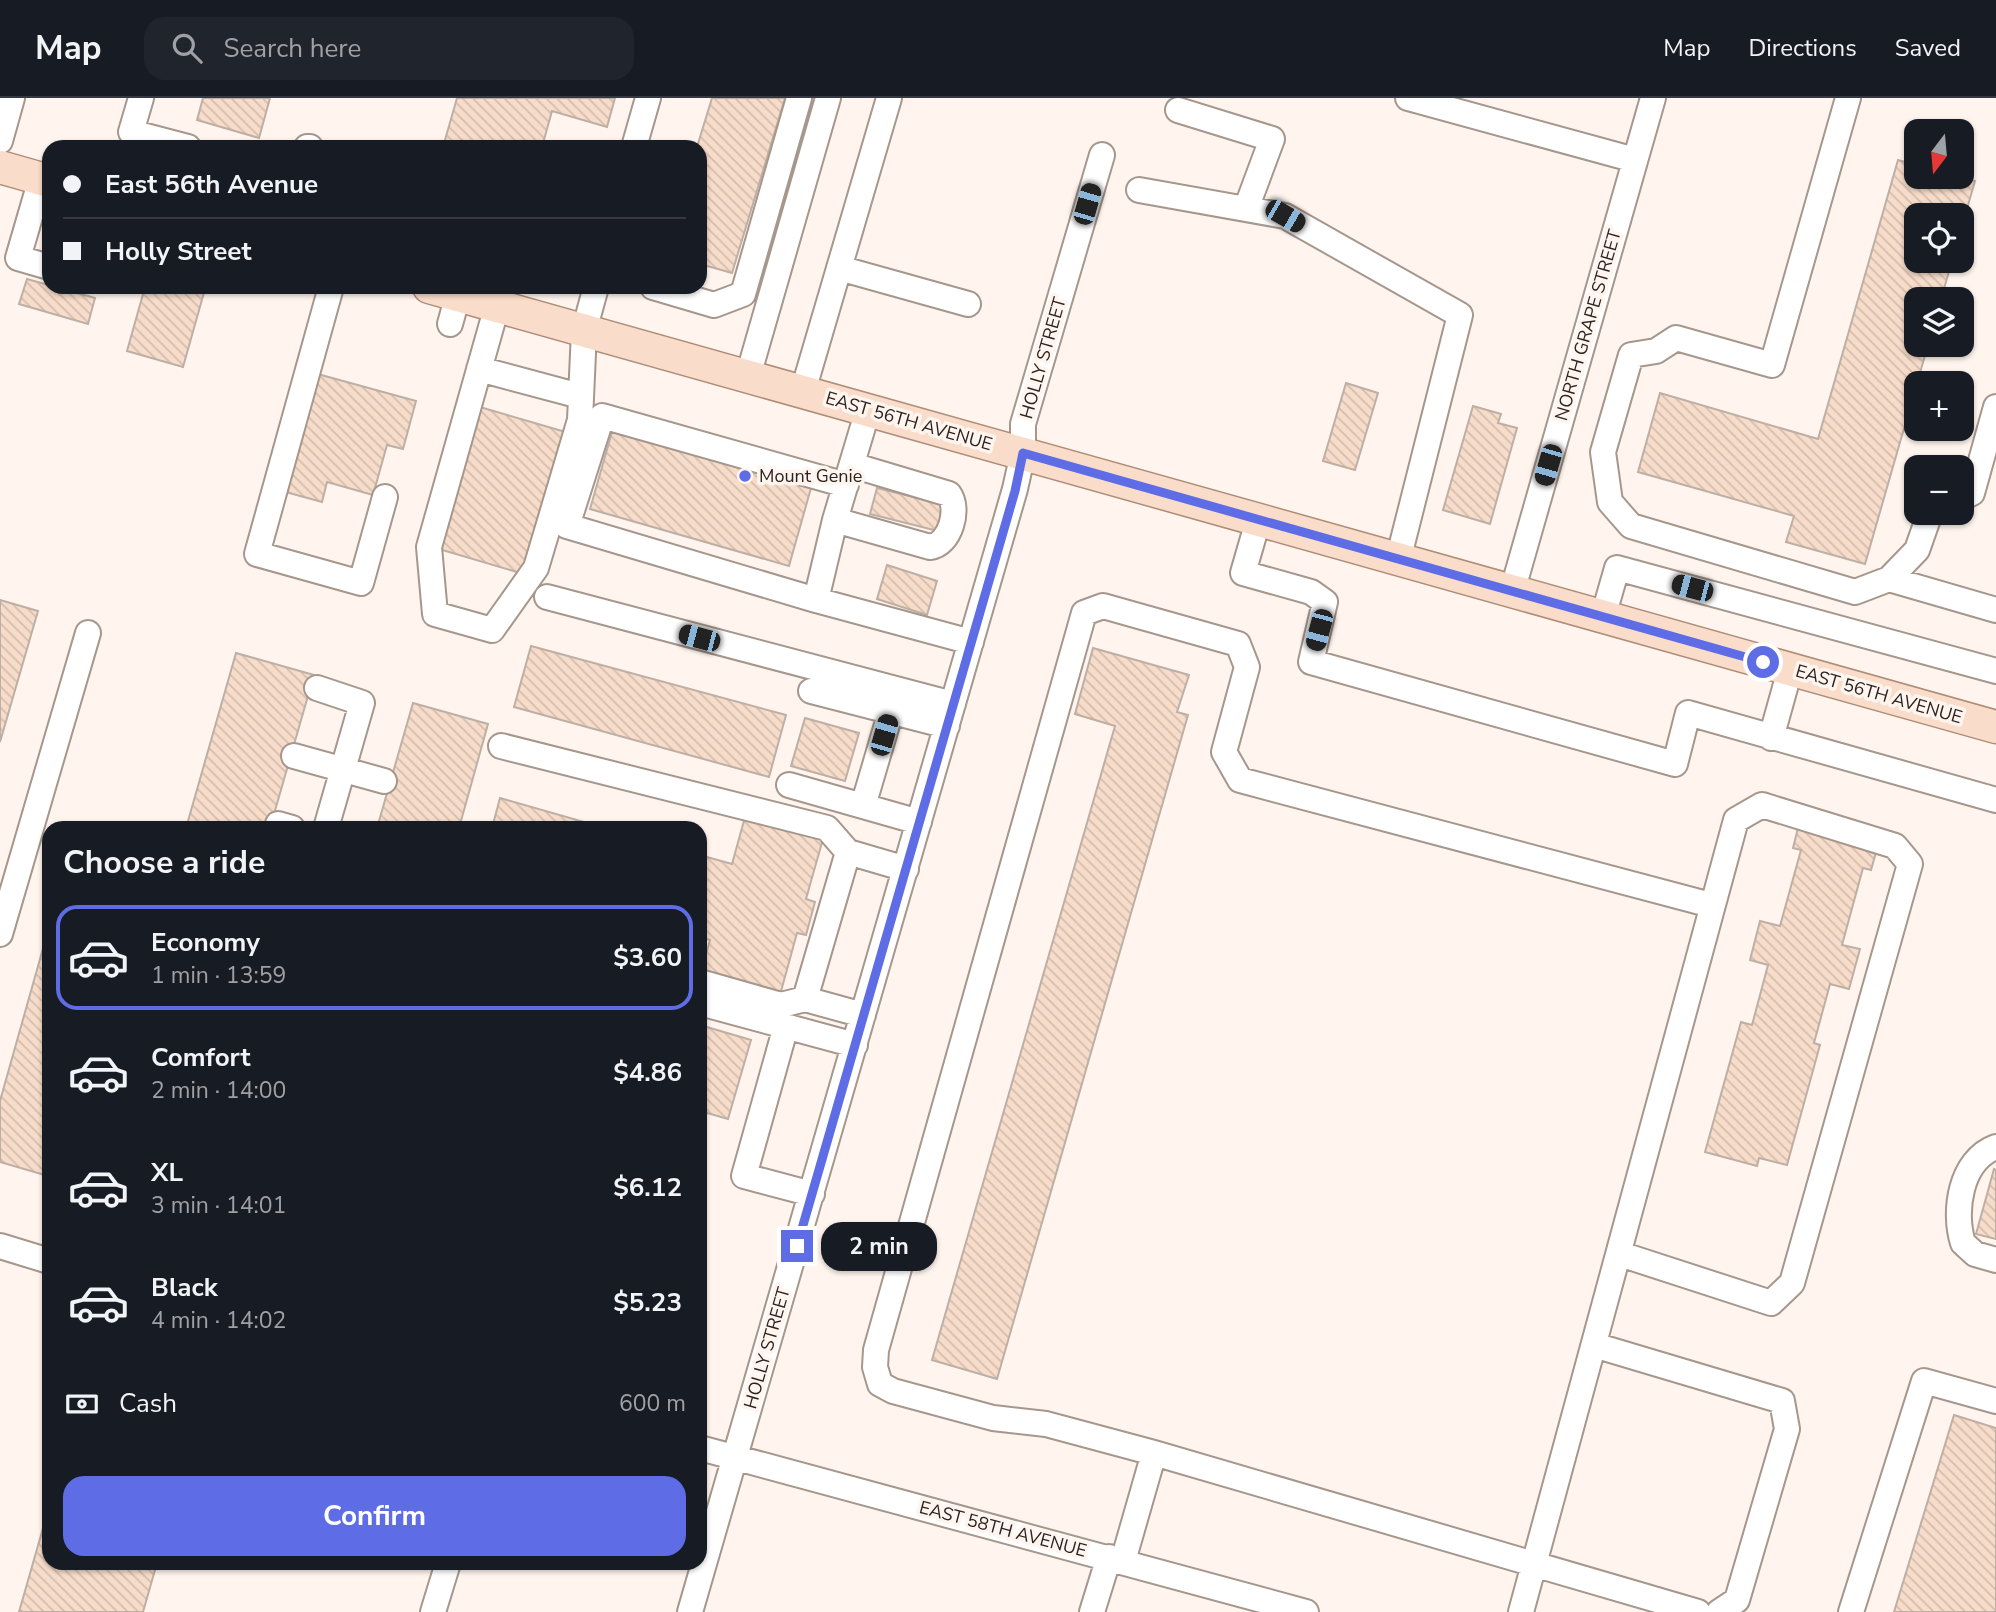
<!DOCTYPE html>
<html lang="en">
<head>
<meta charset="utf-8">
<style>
  :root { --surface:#171b24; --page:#20242c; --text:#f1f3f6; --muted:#9ea1a6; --line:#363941; --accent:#5e6de5 }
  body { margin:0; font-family:"Nunito Sans",sans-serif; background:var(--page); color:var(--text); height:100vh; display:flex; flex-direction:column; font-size:26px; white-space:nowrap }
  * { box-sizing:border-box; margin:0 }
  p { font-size:23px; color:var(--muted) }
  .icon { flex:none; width:38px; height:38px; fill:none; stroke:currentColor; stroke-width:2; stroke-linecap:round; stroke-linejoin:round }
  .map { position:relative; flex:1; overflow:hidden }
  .drawer { position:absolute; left:42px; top:723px; width:665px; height:749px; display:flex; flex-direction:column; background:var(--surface); border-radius:21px; box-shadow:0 2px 5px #0004 }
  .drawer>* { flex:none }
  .hud { position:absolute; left:42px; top:42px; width:665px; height:154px; border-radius:21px; box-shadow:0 2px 5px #0004; display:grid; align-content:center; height:154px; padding:0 21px; background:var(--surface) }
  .needle { width:46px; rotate:196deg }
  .buttons { position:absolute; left:1904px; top:21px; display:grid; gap:14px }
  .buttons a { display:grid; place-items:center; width:70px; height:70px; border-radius:14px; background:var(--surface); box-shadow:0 2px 5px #0004; font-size:35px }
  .end { position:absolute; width:32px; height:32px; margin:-16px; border:9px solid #5e6de5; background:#fff; box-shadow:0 0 0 4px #fff }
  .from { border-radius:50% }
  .bubble { position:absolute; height:49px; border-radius:21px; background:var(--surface); box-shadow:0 2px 5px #0004; font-size:23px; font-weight:700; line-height:49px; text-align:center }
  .car { position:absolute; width:21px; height:42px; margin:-21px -10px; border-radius:9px; box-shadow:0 0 5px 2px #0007; background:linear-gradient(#222 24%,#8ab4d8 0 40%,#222 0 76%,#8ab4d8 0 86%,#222 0) }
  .hud b { display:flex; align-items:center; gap:24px; height:66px; font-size:26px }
  .hud b+b { border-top:2px solid var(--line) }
  .hud i { width:18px; height:18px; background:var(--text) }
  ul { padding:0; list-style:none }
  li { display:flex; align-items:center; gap:21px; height:105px; margin:0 14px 10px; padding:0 7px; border:4px solid transparent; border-radius:21px }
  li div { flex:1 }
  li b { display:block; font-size:26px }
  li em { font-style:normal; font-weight:700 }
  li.active { border-color:var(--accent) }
  li>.icon { width:63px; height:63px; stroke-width:1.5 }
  h2 { padding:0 21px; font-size:32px; line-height:84px }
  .pay { display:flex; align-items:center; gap:18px; height:77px; padding:0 21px; font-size:26px }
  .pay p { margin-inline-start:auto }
  .cta { display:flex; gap:14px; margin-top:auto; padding:14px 21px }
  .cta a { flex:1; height:80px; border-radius:21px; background:var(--accent); color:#fff; font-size:28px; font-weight:700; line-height:80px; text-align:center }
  header { display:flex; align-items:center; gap:42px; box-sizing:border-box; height:98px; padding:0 35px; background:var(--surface); border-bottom:2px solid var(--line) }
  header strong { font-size:33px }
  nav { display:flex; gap:38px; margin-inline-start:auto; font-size:24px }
  .search { width:490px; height:63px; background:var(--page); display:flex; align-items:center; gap:18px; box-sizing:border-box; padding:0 24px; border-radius:21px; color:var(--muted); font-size:26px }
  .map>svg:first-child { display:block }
</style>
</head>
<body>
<header>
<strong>Map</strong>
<div class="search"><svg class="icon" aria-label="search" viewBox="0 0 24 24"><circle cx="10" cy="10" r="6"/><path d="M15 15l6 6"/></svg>Search here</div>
<nav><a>Map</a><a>Directions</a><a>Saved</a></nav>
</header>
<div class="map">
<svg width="1996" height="1514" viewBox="0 0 1996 1514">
  <defs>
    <pattern id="building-back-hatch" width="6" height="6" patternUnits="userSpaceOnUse" patternTransform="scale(1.75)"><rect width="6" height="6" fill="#f7dcca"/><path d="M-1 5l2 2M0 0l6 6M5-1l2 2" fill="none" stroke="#d4bdad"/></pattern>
  </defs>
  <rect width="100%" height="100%" fill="#fff5ee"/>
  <path fill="url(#building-back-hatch)" stroke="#beafa5" stroke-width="2" d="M203,0H270L259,40L197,22Z
    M457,0H615L607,29L552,13L542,49H443Z
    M712,0H785L732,175L700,166V49H697Z
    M1898,62L1916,67V79H1958L1975,83L1962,128V117H1916V163H1952L1941,201H1916V247H1928L1865,466L1786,444L1794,418L1638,374L1660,295L1818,341Z
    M27,181L95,200L88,226L19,206Z
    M145,189L205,191L183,269L127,253Z
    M314,275L416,303L403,351L387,347L373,397L327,384L322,404L282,393Z
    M1346,285L1378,295L1355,372L1323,363Z
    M1473,308L1501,316L1498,325L1517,330L1490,426L1443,412Z
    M480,309L569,335L527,477L439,451Z
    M612,334L811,390L789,468L590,411Z
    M877,390L945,407L938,433L870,416Z
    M887,467L937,483L927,517L877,501Z
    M0,502L38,513L0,644Z
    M531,548L786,617L769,679L514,609Z
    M1093,550L1189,577L1177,614L1188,617L997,1281L932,1262L1115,628L1075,616Z
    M236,555L314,577L270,730H186Z
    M413,605L488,626L459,730H377Z
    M805,620L859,635L845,683L791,668Z
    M500,700L605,730H492Z
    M745,719L823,741L806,801L815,804L806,837L797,835L780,897L701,874L710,842L700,839V757L732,766Z
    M1798,730L1877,751L1871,772L1863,770L1842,847L1860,851L1849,891L1830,886L1814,945L1820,947L1787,1067L1759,1060L1757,1068L1705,1054L1741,924L1752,927L1768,867L1750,862L1760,823L1780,828L1801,752L1793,750Z
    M49,829V1075L48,1078L0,1064V1003Z
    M700,927L751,942L728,1021L700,1013Z
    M1994,1071L1996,1072V1141L1976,1136Z
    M1954,1317L1996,1330V1514H1894Z
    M49,1409V1465H157L143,1514H19Z"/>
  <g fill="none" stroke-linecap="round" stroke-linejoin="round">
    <g stroke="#a6978d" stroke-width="28">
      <path id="minor" d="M141,0L131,34L188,49
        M1408,0L1635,62
        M1848,0L1772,267L1676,240L1656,253L1631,257L1603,354L1610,404L1631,428L1855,494L1889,481L1996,512
        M1178,12L1272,41L1246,111
        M0,43L12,0
        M307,49H310
        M634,49L648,0
        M41,81L18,160L49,169
        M1139,92L1285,118L1460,217L1398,462
        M839,170L968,206
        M331,189L257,456L361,485L385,399
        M653,189L714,207L743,196L799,0
        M497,208L429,449L435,516L492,532L536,470L580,322L584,233L596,189
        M450,226L458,197
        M479,271L580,298
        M748,278L828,0
        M803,293L889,0
        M868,312L835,422L816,502L971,544
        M1962,400L1972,395L1996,309
        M835,422L930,449C950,447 960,411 949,396L852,367
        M1258,423L1243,475L1311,494L1325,504L1311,564L1675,666L1688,615L1996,702
        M1889,481L1917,452L1930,415
        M1512,494L1653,0
        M547,499L953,606
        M816,502L567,428L602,318L846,387
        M1603,519L1617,470L1996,573
        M317,590L362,605L326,730
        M811,593L947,628
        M1771,640L1790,572
        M501,648L827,730L848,754
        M294,658L384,683
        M789,687L919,724
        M863,708L891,613
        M278,726L292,730
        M0,836L88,535
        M700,884L781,907L805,901
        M700,905L855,947
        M863,917L805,901L848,754L906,771
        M786,928L744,1078L812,1096
        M1996,1049C1960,1062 1953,1114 1963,1145L1975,1156L1996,1162
        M0,1148L49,1163
        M1594,1247L1782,1303L1787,1331L1737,1502L1719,1514
        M700,1350L1306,1514
        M1123,1463L1154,1355
        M433,1514L448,1465
        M690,1514L1015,391L1023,355V326L1102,57
        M1092,1514L1109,1459
        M1521,1514L1736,722L1762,707L1895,748L1910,766L1792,1185L1771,1205L1620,1156
        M1698,1514L1154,1355L1046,1326L993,1320L893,1293L880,1286L875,1269L876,1252L1084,515L1103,508L1238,546L1247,569L1224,654L1240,682L1711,807
        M1851,1514L1924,1283L1996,1303"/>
    </g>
    <g stroke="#ae8d78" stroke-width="35">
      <path id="major" d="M0,69L49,83
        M429,189L1996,629"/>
    </g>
    <use href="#minor" stroke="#fff" stroke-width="24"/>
    <use href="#major" stroke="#f9ddca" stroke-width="32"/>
  </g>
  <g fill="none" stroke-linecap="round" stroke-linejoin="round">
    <path stroke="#5e6de5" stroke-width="9" d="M797,1148L1015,393L1023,355L1763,564"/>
  </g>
  <circle fill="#5e6de5" stroke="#fff5ee" stroke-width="2.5" cx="745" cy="378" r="7"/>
  <g text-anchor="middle" stroke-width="7" stroke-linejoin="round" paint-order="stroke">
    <g font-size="18" fill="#2a2420" stroke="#fff5ee">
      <text transform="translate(1588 227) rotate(-74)" y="6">NORTH GRAPE STREET</text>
      <text transform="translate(1043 260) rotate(-74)" y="6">HOLLY STREET</text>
      <text transform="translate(909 323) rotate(16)" y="6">EAST 56TH AVENUE</text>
      <text transform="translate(1879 596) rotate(16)" y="6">EAST 56TH AVENUE</text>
      <text transform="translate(767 1250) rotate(-74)" y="6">HOLLY STREET</text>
      <text transform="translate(1003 1431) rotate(15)" y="6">EAST 58TH AVENUE</text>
    </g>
    <g font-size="18" fill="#2a2420" stroke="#fff5ee" text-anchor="start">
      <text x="759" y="384">Mount Genie</text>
    </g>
  </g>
</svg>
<div class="buttons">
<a><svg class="needle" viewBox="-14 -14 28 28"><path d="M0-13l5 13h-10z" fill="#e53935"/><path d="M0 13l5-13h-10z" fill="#9ea1a6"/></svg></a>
<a><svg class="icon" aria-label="locate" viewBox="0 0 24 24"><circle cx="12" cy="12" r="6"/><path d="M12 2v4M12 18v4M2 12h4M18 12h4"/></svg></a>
<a><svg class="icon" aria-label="layers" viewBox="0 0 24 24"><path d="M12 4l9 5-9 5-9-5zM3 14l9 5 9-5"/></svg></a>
<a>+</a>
<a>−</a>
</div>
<i class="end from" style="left:1763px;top:564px"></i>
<i class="end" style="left:797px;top:1148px"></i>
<div class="bubble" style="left:821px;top:1124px;width:116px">2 min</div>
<i class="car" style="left:1087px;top:106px;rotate:16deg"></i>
<i class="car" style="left:1285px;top:118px;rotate:120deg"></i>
<i class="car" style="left:1548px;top:367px;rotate:196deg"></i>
<i class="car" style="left:1692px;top:490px;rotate:285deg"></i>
<i class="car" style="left:1319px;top:532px;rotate:195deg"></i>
<i class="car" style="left:699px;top:540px;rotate:285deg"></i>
<i class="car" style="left:884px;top:637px;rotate:16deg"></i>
<div class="hud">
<b><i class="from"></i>East 56th Avenue</b>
<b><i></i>Holly Street</b>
</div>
<section class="drawer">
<h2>Choose a ride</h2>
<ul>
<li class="active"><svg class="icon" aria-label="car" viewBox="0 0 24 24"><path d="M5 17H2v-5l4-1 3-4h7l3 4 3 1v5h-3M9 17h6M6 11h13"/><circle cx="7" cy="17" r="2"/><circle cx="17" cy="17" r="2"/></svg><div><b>Economy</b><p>1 min · 13:59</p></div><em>$3.60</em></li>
<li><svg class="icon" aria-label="car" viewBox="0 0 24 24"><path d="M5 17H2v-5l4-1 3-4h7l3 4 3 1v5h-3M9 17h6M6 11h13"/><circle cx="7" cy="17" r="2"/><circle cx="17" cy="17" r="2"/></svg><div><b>Comfort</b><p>2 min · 14:00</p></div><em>$4.86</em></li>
<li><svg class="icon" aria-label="car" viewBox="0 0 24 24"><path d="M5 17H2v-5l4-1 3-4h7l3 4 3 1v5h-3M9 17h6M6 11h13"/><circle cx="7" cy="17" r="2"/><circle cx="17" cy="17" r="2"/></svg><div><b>XL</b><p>3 min · 14:01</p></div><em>$6.12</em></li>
<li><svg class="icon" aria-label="car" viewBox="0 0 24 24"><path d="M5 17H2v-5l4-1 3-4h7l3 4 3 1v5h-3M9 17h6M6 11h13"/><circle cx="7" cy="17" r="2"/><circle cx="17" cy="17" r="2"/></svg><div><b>Black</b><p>4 min · 14:02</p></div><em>$5.23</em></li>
</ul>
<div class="pay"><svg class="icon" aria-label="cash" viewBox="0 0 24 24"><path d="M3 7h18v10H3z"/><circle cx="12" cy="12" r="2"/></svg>Cash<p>600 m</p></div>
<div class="cta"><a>Confirm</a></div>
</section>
</div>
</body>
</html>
